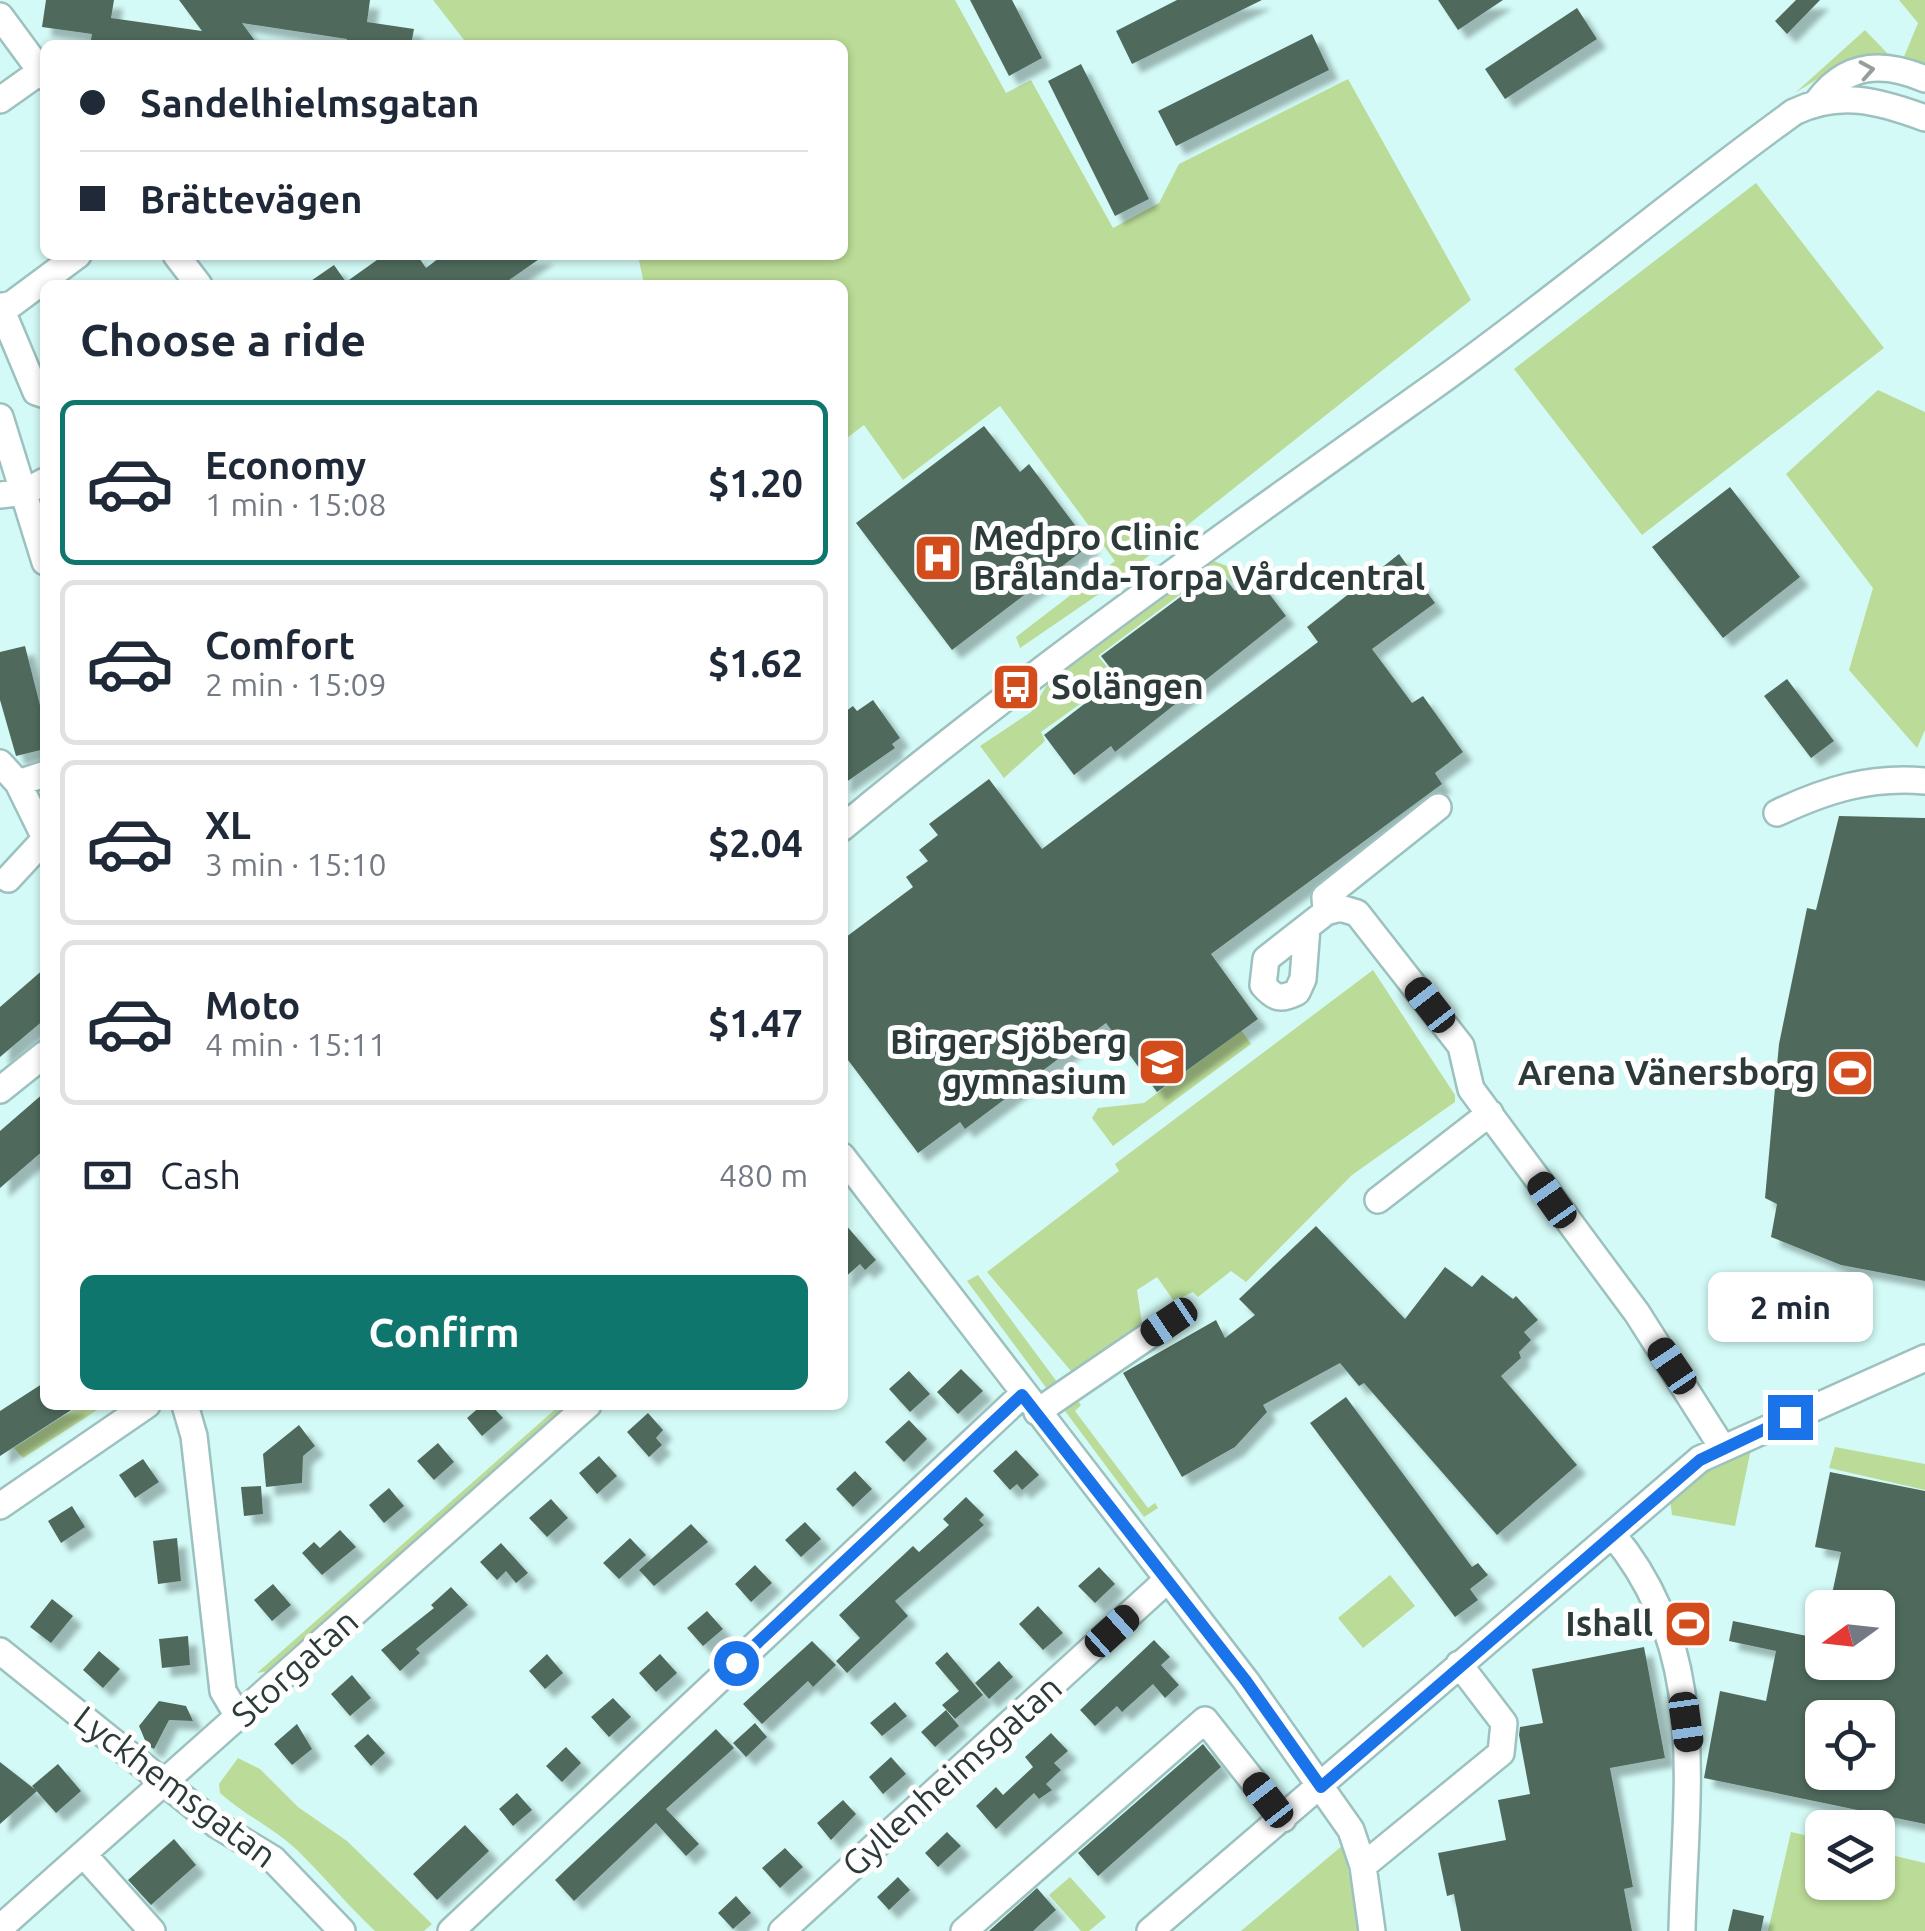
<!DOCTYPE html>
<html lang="en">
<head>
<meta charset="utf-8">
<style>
  :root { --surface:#fff; --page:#f6f6f7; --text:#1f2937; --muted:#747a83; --line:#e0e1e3; --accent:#0f766e }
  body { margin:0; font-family:Ubuntu,sans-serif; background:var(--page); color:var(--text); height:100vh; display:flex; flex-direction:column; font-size:38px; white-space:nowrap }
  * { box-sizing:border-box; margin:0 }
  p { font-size:32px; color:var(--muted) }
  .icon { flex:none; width:55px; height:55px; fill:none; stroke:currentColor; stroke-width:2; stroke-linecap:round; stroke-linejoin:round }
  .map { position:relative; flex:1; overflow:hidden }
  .side { position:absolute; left:40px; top:280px; width:808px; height:1130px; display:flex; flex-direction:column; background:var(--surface); border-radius:15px; box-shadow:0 2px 8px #0004 }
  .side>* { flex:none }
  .banner { position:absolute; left:40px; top:40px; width:808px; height:220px; border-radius:15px; box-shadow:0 2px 8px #0004; display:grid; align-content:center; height:220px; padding:0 40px; background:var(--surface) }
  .needle { width:65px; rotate:255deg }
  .tools { position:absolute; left:1805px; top:1590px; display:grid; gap:20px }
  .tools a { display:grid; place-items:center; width:90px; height:90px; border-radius:15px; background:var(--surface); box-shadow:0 2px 8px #0004; font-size:50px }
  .end { position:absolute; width:45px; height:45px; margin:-22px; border:12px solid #1a73e8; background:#fff; box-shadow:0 0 0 5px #fff }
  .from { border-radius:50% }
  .bubble { position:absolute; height:70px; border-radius:15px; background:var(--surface); box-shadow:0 2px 8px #0004; font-size:32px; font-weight:700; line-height:70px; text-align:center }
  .car { position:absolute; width:30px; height:60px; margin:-30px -15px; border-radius:12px; box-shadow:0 0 8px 2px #0007; background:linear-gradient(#222 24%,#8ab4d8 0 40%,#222 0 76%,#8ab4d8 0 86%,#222 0) }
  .banner b { display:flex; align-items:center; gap:35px; height:95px; font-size:38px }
  .banner b+b { border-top:2px solid var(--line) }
  .banner i { width:25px; height:25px; background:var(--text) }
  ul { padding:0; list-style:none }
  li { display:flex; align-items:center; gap:30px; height:165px; margin:0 20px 15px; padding:0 20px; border:5px solid var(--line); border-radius:15px }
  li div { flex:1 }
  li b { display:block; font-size:38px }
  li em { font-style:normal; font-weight:700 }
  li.selected { border-color:var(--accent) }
  li>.icon { width:90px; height:90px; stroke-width:1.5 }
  h2 { padding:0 40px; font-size:45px; line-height:120px }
  .pay { display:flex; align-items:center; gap:25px; height:110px; padding:0 40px; font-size:38px }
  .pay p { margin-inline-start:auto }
  .button { display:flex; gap:20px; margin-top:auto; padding:20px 40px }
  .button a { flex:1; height:115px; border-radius:15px; background:var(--accent); color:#fff; font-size:40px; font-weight:700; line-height:115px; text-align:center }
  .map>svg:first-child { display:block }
</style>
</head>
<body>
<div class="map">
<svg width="1925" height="1931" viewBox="0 0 1925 1931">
  <defs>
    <filter id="shadow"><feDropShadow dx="9" dy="9" stdDeviation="2.5" flood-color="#0004"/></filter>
  </defs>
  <rect width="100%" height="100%" fill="#d3faf6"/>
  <path fill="#bbdc98" d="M433,0H955L1006,93L1031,80L1113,228L1159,203L1179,164L1348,79L1471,300L1112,585L1020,648L1016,637L1115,561L1000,406L903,480L864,425L843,441L842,285H644L638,255H842V45H468Z
    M1899,0H1925V68L1903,59L1918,23Z
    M1865,30L1889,55L1843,63L1795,93Z
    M1756,183L1884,348L1642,535L1514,369Z
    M1878,390L1925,412V730L1917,748L1849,670L1873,588L1786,474Z
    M1203,557L1251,575L1237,587L1217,567L1098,656L1116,678L1041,732L1045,741L1004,778L980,746L1031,712L1052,676Z
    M1373,970L1455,1095V1102L1352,1175L1246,1282L1231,1271L1198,1297L1193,1292L1174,1301L1157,1277L1137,1290L1142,1323L1076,1377L987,1272L1119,1171L1115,1164Z
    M1227,1010L1251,1044L1113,1146L1092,1118L1098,1108L1144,1103L1231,1038Z
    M978,1275L1060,1386L1050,1393L967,1281Z
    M1075,1397L1081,1405L1075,1411L1148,1508L1155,1503L1158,1508L1144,1517L1062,1407Z
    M81,1405H105L23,1458L14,1448Z
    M560,1405H567L269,1671L257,1673Z
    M1752,1444L1735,1526L1672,1515L1670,1500L1716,1459Z
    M1835,1447L1925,1464V1490L1829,1468Z
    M1390,1575L1415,1606L1363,1648L1338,1618Z
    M238,1758L260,1769L298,1807L347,1841L432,1924L424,1931H375C347,1905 324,1876 297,1850C273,1827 244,1815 220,1793L219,1784Z
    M1791,1832L1822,1839V1882H1878V1852L1925,1863V1931H1768Z
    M1343,1845L1361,1931H1241Z
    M1070,1877L1106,1917L1089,1931H1081L1049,1895Z"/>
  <path fill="#506b5c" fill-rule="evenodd" filter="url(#shadow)" d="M46,0H114L111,18L202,31L179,0H370L367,22L414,29L411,45H347V39L242,23L258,45H90L92,34L42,27Z
    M970,0H1012L1042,58L1009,76Z
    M1177,0H1262L1132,64L1116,31Z
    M1438,0H1503L1458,30Z
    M1796,0H1820L1787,34L1775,21Z
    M1577,8L1597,39L1505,99L1485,69Z
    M1312,34L1329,70L1176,146L1158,111Z
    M1081,64L1149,199L1115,216L1048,81Z
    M384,255H417L426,268L443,255H545L502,285H305L334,265L346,282Z
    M984,426L1020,472L1029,464L1090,545L952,650L856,523Z
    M1730,487L1800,577L1723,638L1652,547Z
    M1399,554L1435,603L1372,649L1412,703L1423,696L1463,752L1435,773L1442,784L1211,954L1258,1019L1157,1092L1106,1023L965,1129L960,1122L918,1153L842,1052V940L913,887L906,877L928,861L919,850L938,835L929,824L989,779L1042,849L1318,642L1307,627Z
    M1218,569L1235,591L1255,575L1286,616L1115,752L1111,746L1074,775L1044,735L1118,678L1101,656Z
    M25,646L45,725V749L16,756L0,700V652Z
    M1787,679L1834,741L1811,758L1764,696Z
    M873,700L900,738L892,744L895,748L842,785V714L853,706L857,711Z
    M1839,816L1925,818V1281L1841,1265L1771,1237L1777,1204L1765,1198L1779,1044L1807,908L1816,910Z
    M45,968V1019L0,1057V1007Z
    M45,1092V1149L0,1188V1131Z
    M845,1224L876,1260L865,1270L860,1264L842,1280Z
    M1316,1226L1405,1319L1445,1267L1472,1287L1482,1275L1513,1299L1516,1296L1538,1320L1524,1332L1531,1340L1519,1352L1521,1358L1501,1376L1577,1465L1497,1535L1364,1383L1359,1386L1340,1363L1263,1405L1267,1412L1235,1447L1182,1477L1123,1373L1216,1320L1225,1338L1255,1315L1239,1299Z
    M961,1369L983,1391L958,1414L937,1392Z
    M909,1371L930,1394L910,1412L889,1389Z
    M45,1382V1405H79L0,1456V1411Z
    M1346,1397L1472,1567L1478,1563L1488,1575L1470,1589L1478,1600L1455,1617L1310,1423Z
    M482,1405H491L503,1418L482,1436L467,1418Z
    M648,1413L663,1430L656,1438L662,1445L649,1457L627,1432Z
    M909,1420L927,1439L904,1462L885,1442Z
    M299,1425L315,1446L303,1456L302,1483L266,1487L263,1454Z
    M438,1443L454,1462L434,1480L417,1461Z
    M1016,1450L1039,1475L1022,1490L1017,1484L1010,1490L993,1471Z
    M599,1456L617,1476L597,1494L579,1473Z
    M143,1459L159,1482L135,1498L119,1475Z
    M855,1471L872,1489L853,1507L836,1489Z
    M1830,1472L1925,1491V1824L1704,1778L1720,1691L1766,1701L1776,1651L1729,1641L1733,1621L1822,1639V1662H1878V1608H1829L1841,1552L1815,1547ZM1822,1718H1878V1772H1822Z
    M261,1486L263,1514L244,1516L241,1487Z
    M389,1488L404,1506L384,1523L369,1505Z
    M966,1497L984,1515L979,1520L984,1525L895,1601L908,1616L847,1673L836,1661L860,1638L839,1615L913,1546L919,1552L949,1525L943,1519Z
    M551,1499L568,1518L547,1537L529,1518Z
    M72,1506L85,1527L61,1543L48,1521Z
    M805,1522L821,1539L801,1557L785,1540Z
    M691,1524L708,1542L654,1586L639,1570Z
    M340,1530L356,1547L322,1575L302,1553L314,1542L320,1548Z
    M177,1538L181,1581L158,1584L153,1541Z
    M630,1538L646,1555L619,1579L603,1563Z
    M501,1543L528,1573L516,1583L506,1571L497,1580L480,1562Z
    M755,1565L772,1583L751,1602L735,1584Z
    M1099,1567L1115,1584L1095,1603L1078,1586Z
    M273,1584L291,1605L272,1621L254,1600Z
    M451,1587L468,1605L416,1649L420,1653L400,1671L381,1650L434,1608L431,1605Z
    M52,1599L73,1616L51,1643L30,1627Z
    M1038,1606L1063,1633L1043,1650L1019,1624Z
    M707,1611L723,1629L703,1646L687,1628Z
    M188,1636L190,1665L162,1668L159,1639Z
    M1154,1640L1170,1657L1161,1665L1179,1685L1165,1698L1153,1684L1122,1712L1117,1706L1095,1726L1080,1710Z
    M812,1641L836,1665L813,1687L808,1681L762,1724L743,1704Z
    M1644,1647L1665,1758L1610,1768L1633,1887L1624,1889L1632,1931H1461L1454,1894L1447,1896L1438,1853L1506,1840L1498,1800L1530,1794L1519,1735L1520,1727L1543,1723L1532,1669Z
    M99,1651L120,1669L103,1688L83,1670Z
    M947,1652L983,1695L955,1719L942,1705L959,1691L935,1663Z
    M547,1654L563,1673L545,1689L529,1671Z
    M660,1654L677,1673L656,1692L639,1673Z
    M999,1661L1013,1677L989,1699L975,1683Z
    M352,1675L371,1698L350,1716L331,1694Z
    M613,1698L631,1717L609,1737L591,1717Z
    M159,1701L186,1706L193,1721L169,1720L154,1749L147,1745L139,1726Z
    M895,1702L907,1716L882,1736L870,1723Z
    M946,1710L959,1726L935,1747L921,1732Z
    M755,1723L767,1737L746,1757L733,1743Z
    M297,1724L312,1749L292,1765L274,1744Z
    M716,1729L734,1748L666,1809L699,1844L686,1856L656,1823L574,1901L555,1880Z
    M1051,1733L1068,1751L1054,1763L1061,1770L1046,1784L1052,1790L1039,1799L1034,1793L996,1829L976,1806L996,1787L1003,1795L1033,1767L1025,1757Z
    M368,1734L385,1753L371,1766L354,1746Z
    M1203,1744L1221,1767L1098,1876L1078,1853Z
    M566,1747L581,1763L562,1782L546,1766Z
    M891,1757L906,1774L883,1794L869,1777Z
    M0,1762L37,1791L0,1824Z
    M58,1764L81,1791L56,1813L32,1786Z
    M517,1793L532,1810L513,1826L499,1809Z
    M843,1800L856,1814L831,1840L817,1823Z
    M465,1825L489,1851L437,1900L413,1874Z
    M947,1832L961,1846L938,1867L925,1853Z
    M174,1839L196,1865L151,1905L128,1880Z
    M785,1848L803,1867L780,1888L762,1868Z
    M898,1877L910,1890L889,1910L877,1897Z
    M1037,1888L1056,1910L1033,1931H989Z
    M736,1896L751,1913L733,1929L718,1913Z
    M1733,1909L1764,1916L1761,1931H1728Z"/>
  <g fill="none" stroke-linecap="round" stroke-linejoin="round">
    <g stroke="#9cc1be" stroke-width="30">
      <path id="minor" d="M0,16L45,77
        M0,100L41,71
        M1818,101C1846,63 1883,61 1925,79
        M176,255L199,285
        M0,306L36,392L45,395
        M0,307L12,304L78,255
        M0,417L45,562
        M0,495L25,492L45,481
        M0,763L18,783L45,774
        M18,783L45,838
        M1438,807L1325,897L1326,912L1340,908L1357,913L1461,1046L1471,1089L1637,1313L1722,1447
        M1777,813C1826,790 1870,776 1925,781
        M842,828C1031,671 1231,530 1431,388C1555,300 1671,201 1794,112C1840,90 1879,101 1925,118
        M8,879L45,839
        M1307,927L1303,979L1297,992C1281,1000 1275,999 1263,985L1266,959L1326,912
        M0,1090L45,1054
        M842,1156L1246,1681L1351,1830L1363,1866L1372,1931
        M1378,1200L1490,1113
        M185,1405L194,1436L223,1691L239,1718
        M1037,1412L1169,1322
        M0,1506L147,1405
        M1613,1535C1711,1652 1685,1789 1682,1931
        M0,1651L217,1825L273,1859L342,1931
        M84,1855L152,1931
        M1363,1866L1501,1753L1504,1723L1459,1664
        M0,1928L588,1405
        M451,1931L1022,1395
        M782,1931L1166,1581
        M964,1931L1205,1720L1283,1819
        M1150,1931L1700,1459L1925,1358"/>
    </g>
    <use href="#minor" stroke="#fff" stroke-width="25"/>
  </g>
  <defs><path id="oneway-chevron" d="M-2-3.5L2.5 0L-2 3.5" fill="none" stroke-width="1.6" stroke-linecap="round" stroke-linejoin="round" transform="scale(2.5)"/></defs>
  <use stroke="#969d9c" href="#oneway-chevron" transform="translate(1867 70) rotate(-10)"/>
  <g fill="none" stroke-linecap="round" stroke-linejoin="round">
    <path stroke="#1a73e8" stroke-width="12" d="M736,1663L1022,1395L1246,1681L1321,1787L1700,1460L1790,1417"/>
  </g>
  <defs>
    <g id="hospital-square" transform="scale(2.5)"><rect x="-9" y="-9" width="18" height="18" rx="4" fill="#d34c1b" stroke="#fefefe"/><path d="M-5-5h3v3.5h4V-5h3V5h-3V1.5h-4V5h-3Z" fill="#fff"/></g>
    <g id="bus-square" transform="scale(2.5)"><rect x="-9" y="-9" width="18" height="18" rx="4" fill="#d34c1b" stroke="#fefefe"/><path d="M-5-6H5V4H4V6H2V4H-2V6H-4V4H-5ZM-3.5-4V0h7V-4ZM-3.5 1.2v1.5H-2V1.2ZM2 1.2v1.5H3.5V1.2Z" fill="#fff"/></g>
    <g id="school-square" transform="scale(2.5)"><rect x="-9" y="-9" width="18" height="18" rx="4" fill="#d34c1b" stroke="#fefefe"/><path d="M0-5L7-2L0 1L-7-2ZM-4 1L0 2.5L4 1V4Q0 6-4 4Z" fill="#fff"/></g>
    <g id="stadium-square" transform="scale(2.5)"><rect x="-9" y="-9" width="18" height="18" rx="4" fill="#d34c1b" stroke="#fefefe"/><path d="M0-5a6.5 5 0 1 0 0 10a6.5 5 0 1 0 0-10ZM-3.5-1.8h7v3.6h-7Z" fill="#fff"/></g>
  </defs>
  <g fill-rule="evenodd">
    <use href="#hospital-square" x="938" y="558"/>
    <use href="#bus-square" x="1016" y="687"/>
    <use href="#school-square" x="1162" y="1062"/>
    <use href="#stadium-square" x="1850" y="1073"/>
    <use href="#stadium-square" x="1688" y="1624"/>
  </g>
  <g text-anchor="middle" stroke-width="10" stroke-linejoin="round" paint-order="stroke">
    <g font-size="35" font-weight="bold" fill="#2c3b39" stroke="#fefefe" text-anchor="end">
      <text x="973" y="550" text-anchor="start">Medpro Clinic<tspan x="973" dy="40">Brålanda-Torpa Vårdcentral</tspan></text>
      <text x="1051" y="699" text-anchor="start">Solängen</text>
      <text x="1127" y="1054">Birger Sjöberg<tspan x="1127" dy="40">gymnasium</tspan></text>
      <text x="1815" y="1085">Arena Vänersborg</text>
      <text x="1653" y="1636">Ishall</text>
    </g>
    <g font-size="35" fill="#2c3b39" stroke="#fefefe">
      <text transform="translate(295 1668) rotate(-42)" y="12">Storgatan</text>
      <text transform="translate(952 1776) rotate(-42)" y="12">Gyllenheimsgatan</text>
      <text transform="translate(175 1787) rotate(37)" y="12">Lyckhemsgatan</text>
    </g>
  </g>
</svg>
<div class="tools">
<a><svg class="needle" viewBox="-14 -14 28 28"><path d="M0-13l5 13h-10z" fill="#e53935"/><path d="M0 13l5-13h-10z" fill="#747a83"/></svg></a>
<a><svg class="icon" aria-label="locate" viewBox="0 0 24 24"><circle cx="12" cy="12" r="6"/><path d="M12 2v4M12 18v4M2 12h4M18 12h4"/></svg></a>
<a><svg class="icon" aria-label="layers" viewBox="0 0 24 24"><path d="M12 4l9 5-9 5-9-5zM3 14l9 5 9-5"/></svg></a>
</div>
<i class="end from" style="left:736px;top:1663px"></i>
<i class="end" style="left:1790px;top:1417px"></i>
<div class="bubble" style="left:1708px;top:1272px;width:165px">2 min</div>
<i class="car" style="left:1430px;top:1005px;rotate:322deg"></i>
<i class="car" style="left:1552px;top:1200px;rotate:325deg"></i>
<i class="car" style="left:1169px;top:1322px;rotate:236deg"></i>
<i class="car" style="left:1672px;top:1366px;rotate:326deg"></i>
<i class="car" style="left:1112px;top:1631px;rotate:48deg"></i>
<i class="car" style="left:1686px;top:1722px;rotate:172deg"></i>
<i class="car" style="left:1268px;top:1800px;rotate:322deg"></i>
<div class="banner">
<b><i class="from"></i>Sandelhielmsgatan</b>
<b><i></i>Brättevägen</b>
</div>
<section class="side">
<h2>Choose a ride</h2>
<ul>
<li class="selected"><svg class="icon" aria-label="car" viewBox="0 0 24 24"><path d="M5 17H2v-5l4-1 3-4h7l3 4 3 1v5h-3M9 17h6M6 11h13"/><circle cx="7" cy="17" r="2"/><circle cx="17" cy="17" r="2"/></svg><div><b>Economy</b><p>1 min · 15:08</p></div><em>$1.20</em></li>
<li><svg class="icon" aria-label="car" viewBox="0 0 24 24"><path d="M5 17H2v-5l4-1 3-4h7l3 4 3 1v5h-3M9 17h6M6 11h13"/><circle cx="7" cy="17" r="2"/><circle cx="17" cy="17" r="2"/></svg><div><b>Comfort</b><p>2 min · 15:09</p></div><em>$1.62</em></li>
<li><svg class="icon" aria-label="car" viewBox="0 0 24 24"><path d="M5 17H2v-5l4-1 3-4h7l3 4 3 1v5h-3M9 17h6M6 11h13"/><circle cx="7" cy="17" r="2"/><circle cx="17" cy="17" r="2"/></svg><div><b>XL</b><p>3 min · 15:10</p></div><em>$2.04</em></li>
<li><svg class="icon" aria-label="car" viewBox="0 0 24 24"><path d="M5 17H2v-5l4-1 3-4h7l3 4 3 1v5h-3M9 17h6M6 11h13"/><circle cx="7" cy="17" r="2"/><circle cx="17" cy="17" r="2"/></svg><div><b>Moto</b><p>4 min · 15:11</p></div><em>$1.47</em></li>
</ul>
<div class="pay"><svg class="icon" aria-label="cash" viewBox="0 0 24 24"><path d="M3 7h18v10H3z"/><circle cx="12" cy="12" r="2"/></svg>Cash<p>480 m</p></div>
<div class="button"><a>Confirm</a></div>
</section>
</div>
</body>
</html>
